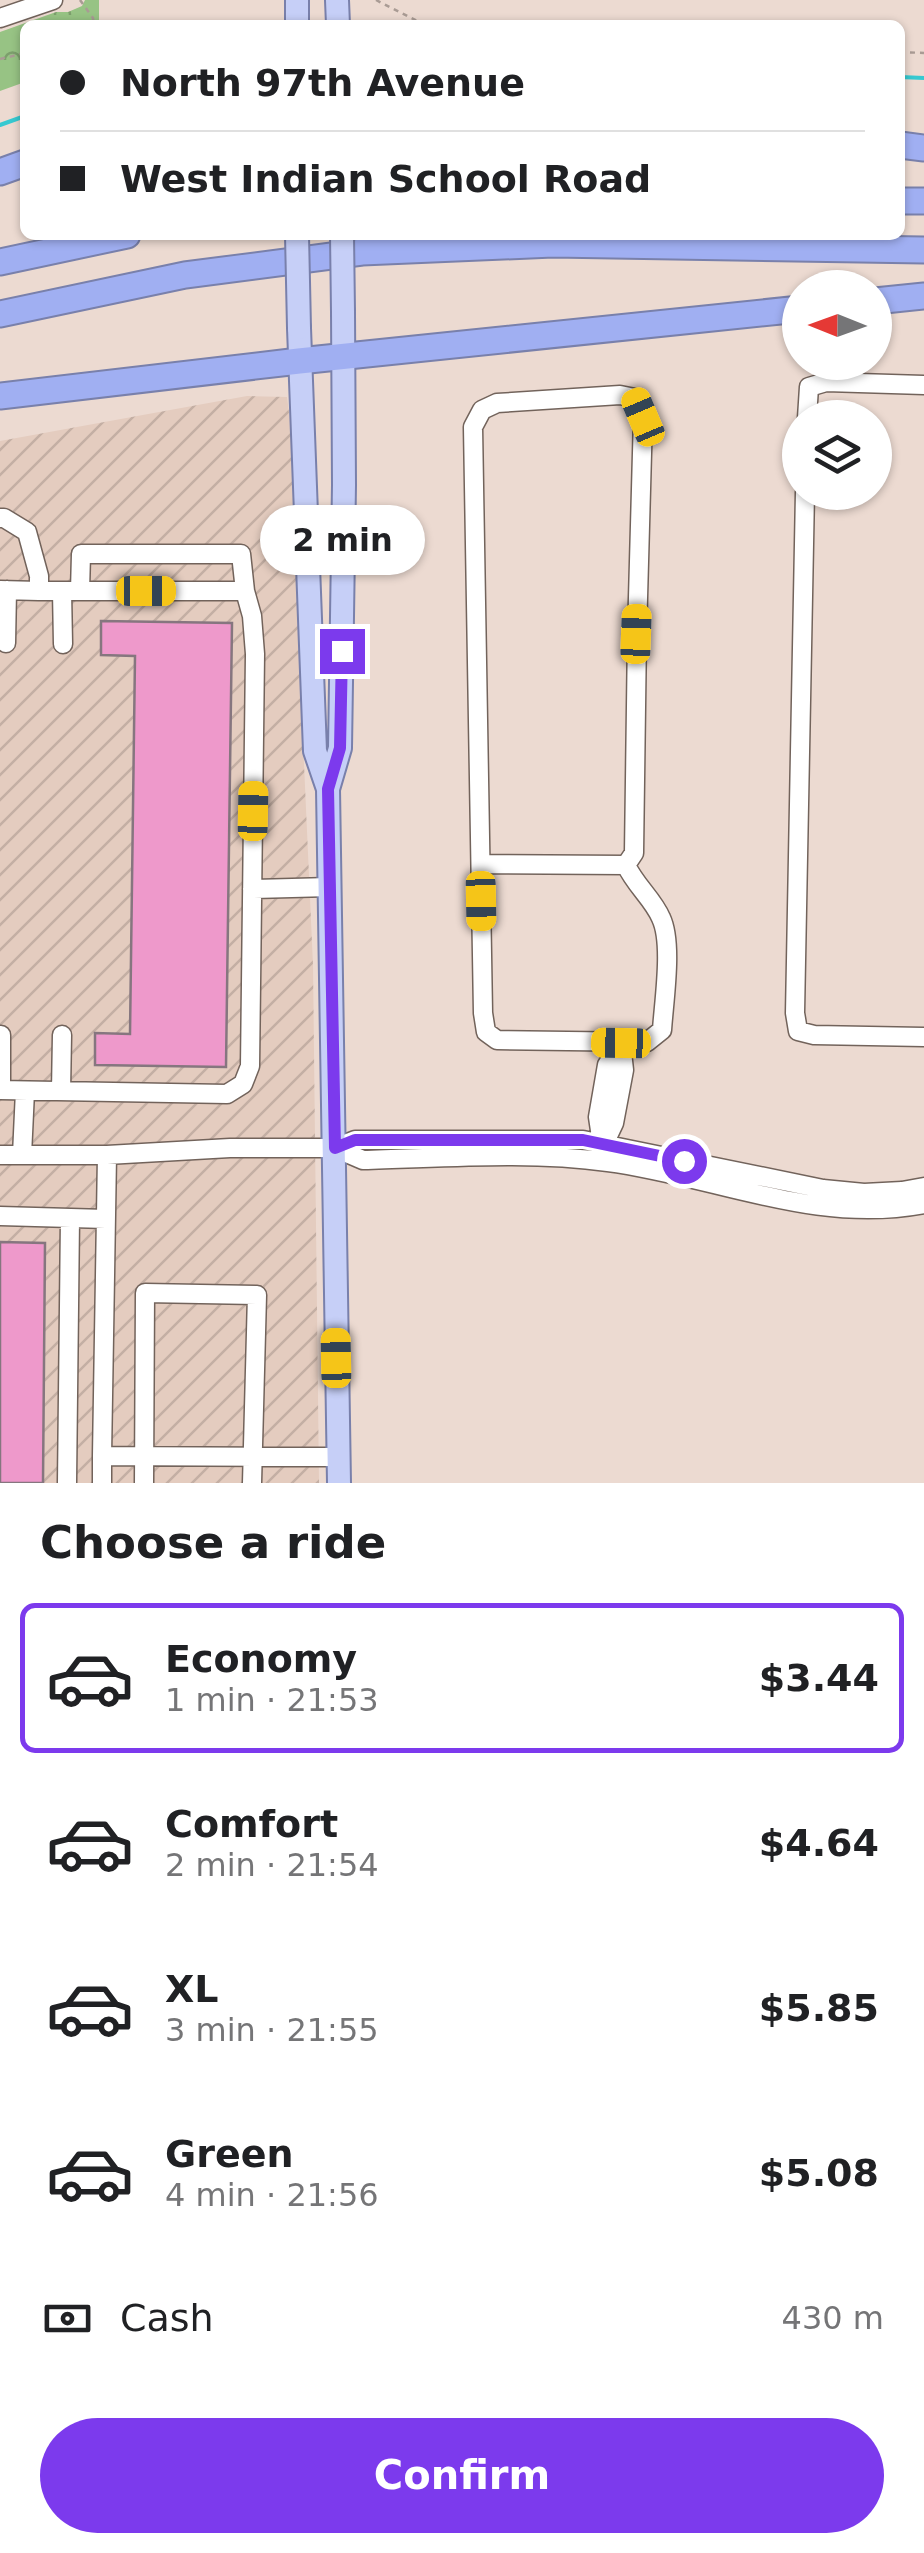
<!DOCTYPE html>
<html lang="en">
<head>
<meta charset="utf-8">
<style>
  :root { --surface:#fff; --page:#f6f6f6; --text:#202124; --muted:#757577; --line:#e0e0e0; --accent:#7c3aed }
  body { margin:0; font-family:"DejaVu Sans",sans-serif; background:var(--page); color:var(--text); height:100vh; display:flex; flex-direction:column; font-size:38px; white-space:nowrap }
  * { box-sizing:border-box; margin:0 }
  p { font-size:32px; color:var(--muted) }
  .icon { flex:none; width:55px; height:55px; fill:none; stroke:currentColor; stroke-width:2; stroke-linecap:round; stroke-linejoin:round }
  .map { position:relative; height:1483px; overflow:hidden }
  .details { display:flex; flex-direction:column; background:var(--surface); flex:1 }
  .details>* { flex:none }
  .hud { position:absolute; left:20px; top:20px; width:885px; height:220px; border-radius:15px; box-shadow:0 2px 8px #0004; display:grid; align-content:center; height:220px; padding:0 40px; background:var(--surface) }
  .needle { width:65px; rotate:271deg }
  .tools { position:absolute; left:782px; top:270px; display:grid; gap:20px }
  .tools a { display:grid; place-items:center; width:110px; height:110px; border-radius:50%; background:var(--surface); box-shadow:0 2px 8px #0004; font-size:50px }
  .end { position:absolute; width:45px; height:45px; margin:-22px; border:12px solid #7c3aed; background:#fff; box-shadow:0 0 0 5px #fff }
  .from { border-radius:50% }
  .bubble { position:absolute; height:70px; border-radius:35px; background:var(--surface); box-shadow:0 2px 8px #0004; font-size:32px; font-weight:700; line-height:70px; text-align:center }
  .car { position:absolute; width:30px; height:60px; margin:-30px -15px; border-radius:12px; box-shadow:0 0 8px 2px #0007; background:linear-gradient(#f5c518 24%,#345 0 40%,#f5c518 0 76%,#345 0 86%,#f5c518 0) }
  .hud b { display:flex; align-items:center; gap:35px; height:95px; font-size:38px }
  .hud b+b { border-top:2px solid var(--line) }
  .hud i { width:25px; height:25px; background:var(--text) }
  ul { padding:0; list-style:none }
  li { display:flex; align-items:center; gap:30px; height:150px; margin:0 20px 15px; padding:0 20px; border:5px solid transparent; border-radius:15px }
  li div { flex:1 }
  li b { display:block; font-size:38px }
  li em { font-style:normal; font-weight:700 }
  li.active { border-color:var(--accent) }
  li>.icon { width:90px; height:90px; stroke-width:1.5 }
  h2 { padding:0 40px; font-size:45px; line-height:120px }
  .pay { display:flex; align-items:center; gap:25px; height:110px; padding:0 40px; font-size:38px }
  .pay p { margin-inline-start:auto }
  .cta { display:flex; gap:20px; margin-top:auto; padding:20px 40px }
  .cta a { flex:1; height:115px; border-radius:60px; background:var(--accent); color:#fff; font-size:40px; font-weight:700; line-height:115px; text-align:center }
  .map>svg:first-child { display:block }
</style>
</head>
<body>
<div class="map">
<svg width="924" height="1483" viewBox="0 0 924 1483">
  <defs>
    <pattern id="industrial-furrows" width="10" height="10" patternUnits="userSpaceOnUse" patternTransform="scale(2.5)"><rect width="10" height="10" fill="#e4ccbf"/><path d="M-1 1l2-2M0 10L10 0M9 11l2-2" fill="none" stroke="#c4afa4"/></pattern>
    <pattern id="park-crowns" width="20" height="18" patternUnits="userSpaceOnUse" patternTransform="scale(2.5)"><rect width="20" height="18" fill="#97c384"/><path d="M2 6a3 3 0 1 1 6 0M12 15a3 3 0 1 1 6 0" fill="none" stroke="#7c9f6c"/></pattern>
  </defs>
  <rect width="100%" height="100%" fill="#ecdad1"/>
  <path fill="url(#industrial-furrows)" d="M247,396L287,397L298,482L302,599V719L313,965L319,1483H0V441Z"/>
  <path fill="url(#park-crowns)" d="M85,0H99V25H25V82L0,91V32L56,12H68L82,6Z"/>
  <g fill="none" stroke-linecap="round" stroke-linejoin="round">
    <path stroke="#36c9d1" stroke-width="4" d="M900,77L924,78
      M0,125L25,116"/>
  </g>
  <path fill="#ee99cb" stroke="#86767f" stroke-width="2.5" d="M101,621L232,623L226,1067L95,1065V1033L130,1034L135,656L101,655Z
    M0,1242L45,1243L43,1483H0Z"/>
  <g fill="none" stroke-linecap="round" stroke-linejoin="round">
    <g stroke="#72635b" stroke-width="21">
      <path id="minor" d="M0,18L53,0
        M620,395L635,398L643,417L637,634L634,853L626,865C635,885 653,899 661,918C673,943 664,1000 662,1030L647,1042L497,1040L486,1032L483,1013L473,427L482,410L497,403Z
        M807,418L809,387L826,382L924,385
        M805,492L795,1013L798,1031L814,1035L924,1037
        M0,518H4L27,532L39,576V591L0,590
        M39,591H245L241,554H81L80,591
        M62,591L63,644
        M6,643L7,590
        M481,864L626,865
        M252,889L330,887
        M1,1035V1090
        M0,1090L227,1094L243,1084L250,1066L255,654L252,616L245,591
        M61,1091L62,1035
        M602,1144L598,1117L607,1065L621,1043
        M335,1148L355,1140H583L823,1189L864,1193L902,1191L924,1187
        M600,1153L614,1123L624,1070L621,1043
        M0,1155H107L230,1148H335L363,1160C444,1158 527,1151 608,1162C715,1176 814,1225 924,1204
        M22,1155L25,1091
        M0,1216L106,1219
        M102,1456L107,1155
        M67,1483L70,1218
        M102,1483V1456L338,1457
        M144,1483L145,1293L257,1295L252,1483"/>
    </g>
    <g stroke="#7980ab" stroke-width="26">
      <path id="major" d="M337,0L338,25
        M297,25V0
        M299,328L315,751L328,789
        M339,1483L328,789L340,748L344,485L343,312"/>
    </g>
    <g stroke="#7980ab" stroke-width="29">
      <path id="highway" d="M900,145L924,148
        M0,172L25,163
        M900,201H924
        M0,262L127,235
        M875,301L924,296
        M0,314L185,275L362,252L553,244L924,250
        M0,396L299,361L800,309"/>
    </g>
    <path stroke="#a99b94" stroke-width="2.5" stroke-dasharray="5 5" stroke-linecap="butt" d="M80,0L93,18L94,25
      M376,0L425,25
      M900,52L924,53
      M0,59L25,53"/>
    <use href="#minor" stroke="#fff" stroke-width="18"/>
    <use href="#major" stroke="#c6cff7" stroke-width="22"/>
    <use href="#highway" stroke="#a0aff2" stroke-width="25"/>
    <g stroke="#7980ab" stroke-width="26" stroke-linecap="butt">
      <path id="major-bridge" d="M297,235L299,328
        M342,235L343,312"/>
    </g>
    <use href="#major-bridge" stroke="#c6cff7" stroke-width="22"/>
  </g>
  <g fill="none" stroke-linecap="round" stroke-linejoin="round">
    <path stroke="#7c3aed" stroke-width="12" d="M342,651L340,748L328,789L335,1148L355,1140H583L684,1161"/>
  </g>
</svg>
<div class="tools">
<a><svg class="needle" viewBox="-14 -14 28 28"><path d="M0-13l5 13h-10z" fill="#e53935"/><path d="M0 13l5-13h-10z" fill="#757577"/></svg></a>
<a><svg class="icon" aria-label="layers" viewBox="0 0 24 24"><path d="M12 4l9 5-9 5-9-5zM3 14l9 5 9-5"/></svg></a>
</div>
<i class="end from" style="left:684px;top:1161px"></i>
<i class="end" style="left:342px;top:651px"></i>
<div class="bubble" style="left:260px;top:505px;width:165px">2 min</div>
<i class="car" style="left:643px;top:417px;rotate:337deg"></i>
<i class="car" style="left:146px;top:591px;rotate:90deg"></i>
<i class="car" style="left:636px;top:634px;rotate:2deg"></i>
<i class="car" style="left:253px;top:811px;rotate:1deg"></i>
<i class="car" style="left:481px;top:901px;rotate:179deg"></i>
<i class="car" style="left:621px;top:1043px;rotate:271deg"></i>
<i class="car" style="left:336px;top:1358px;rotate:359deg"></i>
<div class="hud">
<b><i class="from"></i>North 97th Avenue</b>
<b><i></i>West Indian School Road</b>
</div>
</div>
<section class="details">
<h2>Choose a ride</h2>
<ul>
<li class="active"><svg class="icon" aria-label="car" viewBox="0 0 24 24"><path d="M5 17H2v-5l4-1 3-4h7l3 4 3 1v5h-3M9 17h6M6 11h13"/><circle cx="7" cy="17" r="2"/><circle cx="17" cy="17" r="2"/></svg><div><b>Economy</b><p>1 min · 21:53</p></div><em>$3.44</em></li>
<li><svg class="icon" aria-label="car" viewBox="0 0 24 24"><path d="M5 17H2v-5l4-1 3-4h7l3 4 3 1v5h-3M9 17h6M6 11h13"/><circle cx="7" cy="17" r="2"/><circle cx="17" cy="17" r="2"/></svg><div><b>Comfort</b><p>2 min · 21:54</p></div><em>$4.64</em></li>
<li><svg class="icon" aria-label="car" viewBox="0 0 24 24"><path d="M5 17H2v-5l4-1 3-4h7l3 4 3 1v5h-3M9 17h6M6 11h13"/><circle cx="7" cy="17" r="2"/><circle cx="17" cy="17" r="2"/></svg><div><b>XL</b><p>3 min · 21:55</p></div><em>$5.85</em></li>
<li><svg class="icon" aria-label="car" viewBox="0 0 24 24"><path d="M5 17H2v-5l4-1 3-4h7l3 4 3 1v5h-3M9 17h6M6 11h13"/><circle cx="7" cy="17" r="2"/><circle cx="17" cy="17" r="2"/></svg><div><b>Green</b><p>4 min · 21:56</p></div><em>$5.08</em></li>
</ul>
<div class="pay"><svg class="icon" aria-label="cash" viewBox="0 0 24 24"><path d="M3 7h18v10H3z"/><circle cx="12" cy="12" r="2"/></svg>Cash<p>430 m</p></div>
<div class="cta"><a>Confirm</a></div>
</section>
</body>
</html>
